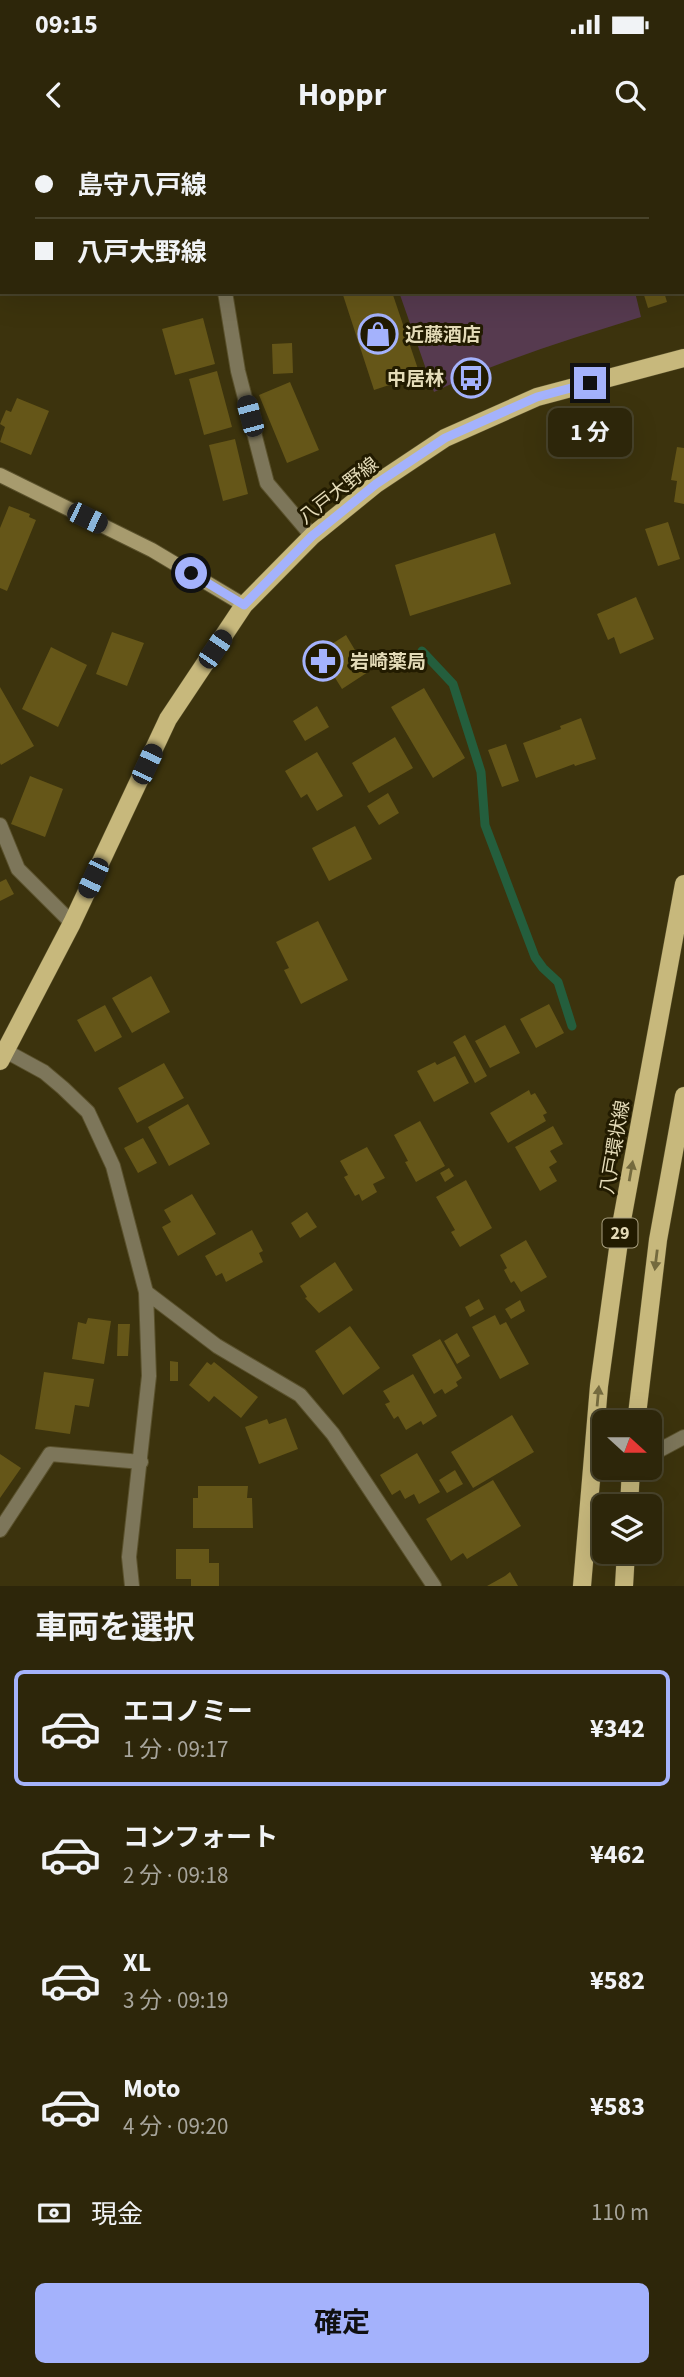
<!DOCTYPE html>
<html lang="ja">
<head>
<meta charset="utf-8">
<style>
  :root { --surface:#2d260a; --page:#393218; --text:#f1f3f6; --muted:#a7a59c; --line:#48432b; --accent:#a4b2fc }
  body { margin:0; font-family:"Source Sans 3","Noto Sans JP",sans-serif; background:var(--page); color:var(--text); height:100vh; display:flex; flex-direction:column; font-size:26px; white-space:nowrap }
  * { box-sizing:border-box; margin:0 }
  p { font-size:23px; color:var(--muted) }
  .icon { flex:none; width:38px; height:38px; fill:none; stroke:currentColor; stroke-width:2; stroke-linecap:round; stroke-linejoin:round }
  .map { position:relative; height:1446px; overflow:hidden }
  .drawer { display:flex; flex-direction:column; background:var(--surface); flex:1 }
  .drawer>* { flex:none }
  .guide { position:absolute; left:0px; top:0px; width:684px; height:154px; box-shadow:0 7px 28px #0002,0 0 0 2px var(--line); display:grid; align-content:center; height:154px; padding:0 35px; background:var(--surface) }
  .needle { width:46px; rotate:111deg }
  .tools { position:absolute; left:592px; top:1270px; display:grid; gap:14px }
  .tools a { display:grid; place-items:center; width:70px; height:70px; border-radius:10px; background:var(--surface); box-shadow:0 7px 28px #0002,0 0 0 2px var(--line); font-size:35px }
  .end { position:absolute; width:32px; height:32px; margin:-16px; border:9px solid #a4b2fc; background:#111; box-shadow:0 0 0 4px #111 }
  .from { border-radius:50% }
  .bubble { position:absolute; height:49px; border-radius:10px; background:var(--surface); box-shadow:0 7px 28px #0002,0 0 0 2px var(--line); font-size:23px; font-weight:700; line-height:49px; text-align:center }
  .car { position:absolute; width:21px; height:42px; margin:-21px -10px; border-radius:9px; box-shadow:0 0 5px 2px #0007; background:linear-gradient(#222 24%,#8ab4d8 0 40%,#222 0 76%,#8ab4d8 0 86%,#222 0) }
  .guide b { display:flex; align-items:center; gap:24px; height:66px; font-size:26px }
  .guide b+b { border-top:2px solid var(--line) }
  .guide i { width:18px; height:18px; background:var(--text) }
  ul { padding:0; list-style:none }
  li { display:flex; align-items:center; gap:21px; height:116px; margin:0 14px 10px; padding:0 21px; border:4px solid transparent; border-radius:10px }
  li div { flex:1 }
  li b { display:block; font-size:26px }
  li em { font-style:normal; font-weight:700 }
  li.selected { border-color:var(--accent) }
  li>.icon { width:63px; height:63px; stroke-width:1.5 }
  h2 { padding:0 35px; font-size:32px; line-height:84px }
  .pay { display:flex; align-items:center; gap:18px; height:77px; padding:0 35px; font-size:26px }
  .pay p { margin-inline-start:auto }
  .button { display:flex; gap:14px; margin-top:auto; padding:14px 35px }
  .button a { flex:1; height:80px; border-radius:10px; background:var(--accent); color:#111; font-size:28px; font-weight:700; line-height:80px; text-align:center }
  .status { display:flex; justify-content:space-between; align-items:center; height:49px; padding:0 35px; background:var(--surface); direction:ltr }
  .status svg { height:19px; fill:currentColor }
  header { display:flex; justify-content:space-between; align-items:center; height:91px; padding:0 35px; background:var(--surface); font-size:32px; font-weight:700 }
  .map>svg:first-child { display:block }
</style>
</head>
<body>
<div class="status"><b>09:15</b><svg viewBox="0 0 49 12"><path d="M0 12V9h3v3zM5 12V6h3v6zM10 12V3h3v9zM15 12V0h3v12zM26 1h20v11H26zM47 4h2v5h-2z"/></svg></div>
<header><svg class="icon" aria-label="back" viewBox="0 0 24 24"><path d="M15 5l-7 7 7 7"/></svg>Hoppr<svg class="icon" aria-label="search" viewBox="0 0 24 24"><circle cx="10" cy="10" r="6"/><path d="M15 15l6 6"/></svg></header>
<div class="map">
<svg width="684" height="1446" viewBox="0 0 684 1446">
  <rect width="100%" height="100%" fill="#3c330d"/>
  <path fill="#563a4f" d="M355,0H684V30L683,33L682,2H355Z
    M399,152H635L641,177C570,199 501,220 434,252Z"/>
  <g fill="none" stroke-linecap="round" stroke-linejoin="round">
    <path stroke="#245e3d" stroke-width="9" d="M422,511L453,544L481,632L485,685L535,817L543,828L558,842L572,886"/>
  </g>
  <path fill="#655618" d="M342,152H392L420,235L374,250Z
    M643,152H664L667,162L648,168Z
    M203,178L215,224L175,235L162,189Z
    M292,203L293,233L273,234L272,204Z
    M217,231L232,287L204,295L189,239Z
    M290,242L319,310L287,323L259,255Z
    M17,258L49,271L31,315L0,302L5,287L0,284L6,270L11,272Z
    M235,299L248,354L223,361L209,305Z
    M677,307L684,308V364L674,362L677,341L671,340Z
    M9,366L30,374L29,377L36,380L7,451L0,448V388Z
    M668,382L680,419L658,426L645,389Z
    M495,393L511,444L410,476L395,425Z
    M636,457L654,499L620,514L614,497L608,500L597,474Z
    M112,492L144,503L127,546L96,534Z
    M346,495L368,532L342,549L319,512Z
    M51,507L87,525L58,587L22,569Z
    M0,547L34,606L1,625L0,623Z
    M424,548L465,618L433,638L391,567Z
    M317,566L329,587L305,601L293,581Z
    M581,578L596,619L575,626L574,624L536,638L523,603L561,589L560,586Z
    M395,597L413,628L369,653L352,623Z
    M506,604L519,641L502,647L488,610Z
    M317,612L343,656L317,671L307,654L301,658L285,631Z
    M30,636L63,649L45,697L11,684Z
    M388,653L399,673L379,685L367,666Z
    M355,686L372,719L329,741L312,708Z
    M6,739L14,754L0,761V742Z
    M318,781L348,840L301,864L284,830L289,828L276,802Z
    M151,836L170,872L132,893L112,858Z
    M549,864L564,893L536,908L520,879Z
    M105,865L122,897L95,912L77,880Z
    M505,885L520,913L490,928L475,901Z
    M465,895L487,936L475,943L453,902Z
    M455,916L469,943L434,962L417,931L435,922L437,925Z
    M164,923L184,958L137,983L118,948Z
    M529,950L531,955L535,953L547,973L543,975L546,981L508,1003L490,973Z
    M188,964L210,1004L169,1026L148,987Z
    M420,981L445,1026L416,1042L405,1022L408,1021L394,995Z
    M553,986L563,1004L550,1011L557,1022L549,1027L557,1041L540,1051L515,1007Z
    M143,998L157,1023L138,1033L124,1008Z
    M367,1007L385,1038L373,1044L377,1052L362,1061L359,1054L355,1056L344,1037L348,1035L340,1021Z
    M449,1028L454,1036L445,1042L440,1033Z
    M466,1040L492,1088L460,1107L451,1092L455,1090L436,1057Z
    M192,1054L216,1094L178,1116L162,1087L171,1082L164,1070Z
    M307,1072L317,1087L300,1098L291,1083Z
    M252,1090L263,1111L259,1113L263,1122L226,1142L222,1133L216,1136L205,1116Z
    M526,1100L547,1137L521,1152L514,1141L511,1143L504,1130L507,1128L500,1115Z
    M335,1122L353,1150L319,1173L305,1158L307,1157L300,1146Z
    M479,1159L484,1169L470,1177L465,1167Z
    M520,1160L525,1171L511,1179L505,1169Z
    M495,1175L500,1185L506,1182L529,1224L500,1239L472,1187Z
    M88,1178L111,1181L104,1224L72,1219L78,1182L86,1184Z
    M118,1184H130L128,1216H117Z
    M350,1186L380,1228L343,1255L315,1211Z
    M457,1193L470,1216L457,1224L444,1201Z
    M440,1199L462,1238L456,1242L458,1246L445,1254L442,1249L434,1254L412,1215Z
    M170,1221L178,1222V1241H170Z
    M207,1222L211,1225L214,1222L258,1257L241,1278L214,1256L209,1262L189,1245Z
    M44,1232L94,1239L89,1267L75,1265L70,1294L35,1289Z
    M413,1234L437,1276L423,1285L421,1281L406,1290L398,1276L394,1279L385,1264L390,1262L383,1251Z
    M512,1275L534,1312L473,1348L451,1312Z
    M286,1278L298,1309L259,1324L245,1287L267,1279L269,1284Z
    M417,1313L440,1352L419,1364L414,1354L405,1359L400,1350L392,1355L380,1335Z
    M0,1314L21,1328L0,1358Z
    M455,1330L463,1344L447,1353L439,1340Z
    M493,1340L521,1386L467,1419L463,1413L451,1421L426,1379Z
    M198,1346H248L247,1358H252L253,1388H193V1358H198Z
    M176,1409H209V1423H219V1446H191V1439H176Z
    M510,1432L518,1446H487L505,1436Z"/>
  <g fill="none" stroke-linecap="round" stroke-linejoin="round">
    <g stroke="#5a512c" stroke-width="16">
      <path id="minor" d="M138,0L139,2
        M283,2L284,0
        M225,152L238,231L267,343L312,396
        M0,685L18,729L72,783
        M0,908L44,932L63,948L88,972L113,1026L146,1152L149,1236L129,1417L132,1446
        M146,1152L217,1206L300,1255L333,1294L434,1446
        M649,1313L656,1312L684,1297
        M0,1390L50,1314L141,1322"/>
    </g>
    <g stroke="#5a512c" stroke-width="16">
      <path id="secondary" d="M0,335L152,410L244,465"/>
    </g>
    <g stroke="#5a512c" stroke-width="19">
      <path id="primary" d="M0,921L72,783L168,579L244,465L312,396L376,344L445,298L537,257L684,218
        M636,1283L658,1100L684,956
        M629,1367L631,1328
        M582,1446L599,1246L622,1080L684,744
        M624,1446L626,1412"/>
    </g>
    <use href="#minor" stroke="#7d765a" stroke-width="14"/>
    <use href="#secondary" stroke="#a79b6e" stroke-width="14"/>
    <use href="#primary" stroke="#c7b87c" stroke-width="18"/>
  </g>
  <defs><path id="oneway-solid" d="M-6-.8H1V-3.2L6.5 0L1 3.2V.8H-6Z" transform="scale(1.75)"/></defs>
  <g fill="#746a3e">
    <use href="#oneway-solid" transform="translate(631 1031) rotate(-80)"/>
    <use href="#oneway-solid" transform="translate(656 1120) rotate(97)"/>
    <use href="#oneway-solid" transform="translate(598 1256) rotate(-85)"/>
  </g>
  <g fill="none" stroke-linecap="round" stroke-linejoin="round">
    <path stroke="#a4b2fc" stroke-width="9" d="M191,433L244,465L312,396L376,344L445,298L537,257L590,243"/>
  </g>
  <defs>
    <g id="shop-ring" transform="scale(2.0125)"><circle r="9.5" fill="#221b00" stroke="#a4b2fc" stroke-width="1.5"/><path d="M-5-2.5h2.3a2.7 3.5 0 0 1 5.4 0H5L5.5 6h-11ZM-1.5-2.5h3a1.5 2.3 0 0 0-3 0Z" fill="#a4b2fc"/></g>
    <g id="bus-ring" transform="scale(2.0125)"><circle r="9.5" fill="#221b00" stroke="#a4b2fc" stroke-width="1.5"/><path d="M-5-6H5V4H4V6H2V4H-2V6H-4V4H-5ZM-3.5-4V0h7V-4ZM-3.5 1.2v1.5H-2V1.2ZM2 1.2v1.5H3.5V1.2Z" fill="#a4b2fc"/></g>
    <g id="pharmacy-ring" transform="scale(2.0125)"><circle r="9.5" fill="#221b00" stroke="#a4b2fc" stroke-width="1.5"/><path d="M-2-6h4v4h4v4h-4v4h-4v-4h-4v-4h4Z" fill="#a4b2fc"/></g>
  </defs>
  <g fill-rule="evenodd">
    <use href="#shop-ring" x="378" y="194"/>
    <use href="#bus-ring" x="471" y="238"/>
    <use href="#pharmacy-ring" x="323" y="521"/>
  </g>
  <g text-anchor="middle" stroke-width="6" stroke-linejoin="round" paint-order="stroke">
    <rect fill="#221b00" stroke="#aaa181" stroke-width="2" x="602.5" y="1078.5" width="35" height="29" rx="5"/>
    <g font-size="18" font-weight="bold" fill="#e4dbb8">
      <text x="620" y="1099">29</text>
    </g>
    <g font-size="19" font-weight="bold" fill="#e4dbb8" stroke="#221b00" text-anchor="start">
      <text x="405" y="201">近藤酒店</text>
      <text x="444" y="245" text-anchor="end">中居林</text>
      <text x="350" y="528">岩崎薬局</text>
    </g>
    <g font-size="19" fill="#e4dbb8" stroke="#221b00">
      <text transform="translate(338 350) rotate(-38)" y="7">八戸大野線</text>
      <text transform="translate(614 1007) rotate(-80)" y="7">八戸環状線</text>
    </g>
  </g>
</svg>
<div class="tools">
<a><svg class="needle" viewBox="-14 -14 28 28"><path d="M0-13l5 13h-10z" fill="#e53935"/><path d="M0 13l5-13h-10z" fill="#a7a59c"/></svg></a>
<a><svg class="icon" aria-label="layers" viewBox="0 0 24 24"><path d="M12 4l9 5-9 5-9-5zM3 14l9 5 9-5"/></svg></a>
</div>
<i class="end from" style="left:191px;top:433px"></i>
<i class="end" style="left:590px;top:243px"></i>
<div class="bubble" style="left:548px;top:268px;width:84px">1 分</div>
<i class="car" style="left:250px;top:276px;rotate:345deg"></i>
<i class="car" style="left:87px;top:378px;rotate:116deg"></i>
<i class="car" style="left:215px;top:509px;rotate:34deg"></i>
<i class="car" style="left:147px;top:624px;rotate:25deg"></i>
<i class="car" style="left:93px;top:738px;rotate:205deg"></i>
<div class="guide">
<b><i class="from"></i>島守八戸線</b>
<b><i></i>八戸大野線</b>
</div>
</div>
<section class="drawer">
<h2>車両を選択</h2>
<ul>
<li class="selected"><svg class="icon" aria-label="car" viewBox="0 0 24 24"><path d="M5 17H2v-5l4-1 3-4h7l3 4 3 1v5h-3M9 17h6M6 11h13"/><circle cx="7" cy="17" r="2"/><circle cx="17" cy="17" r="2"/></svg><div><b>エコノミー</b><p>1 分 · 09:17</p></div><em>¥342</em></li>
<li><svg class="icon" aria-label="car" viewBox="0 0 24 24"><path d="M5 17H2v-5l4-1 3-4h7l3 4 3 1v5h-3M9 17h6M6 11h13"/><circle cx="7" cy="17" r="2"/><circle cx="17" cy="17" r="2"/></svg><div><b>コンフォート</b><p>2 分 · 09:18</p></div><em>¥462</em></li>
<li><svg class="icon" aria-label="car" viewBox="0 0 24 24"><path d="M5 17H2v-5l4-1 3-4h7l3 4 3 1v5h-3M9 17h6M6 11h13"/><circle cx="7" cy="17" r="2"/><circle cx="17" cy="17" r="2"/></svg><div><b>XL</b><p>3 分 · 09:19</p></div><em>¥582</em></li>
<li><svg class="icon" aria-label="car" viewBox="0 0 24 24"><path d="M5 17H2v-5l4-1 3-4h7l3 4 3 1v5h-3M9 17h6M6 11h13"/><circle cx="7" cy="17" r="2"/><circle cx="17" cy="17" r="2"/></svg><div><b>Moto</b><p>4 分 · 09:20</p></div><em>¥583</em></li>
</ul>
<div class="pay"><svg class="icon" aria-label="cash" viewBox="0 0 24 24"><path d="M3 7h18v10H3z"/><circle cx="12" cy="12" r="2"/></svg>現金<p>110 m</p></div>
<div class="button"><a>確定</a></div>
</section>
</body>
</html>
